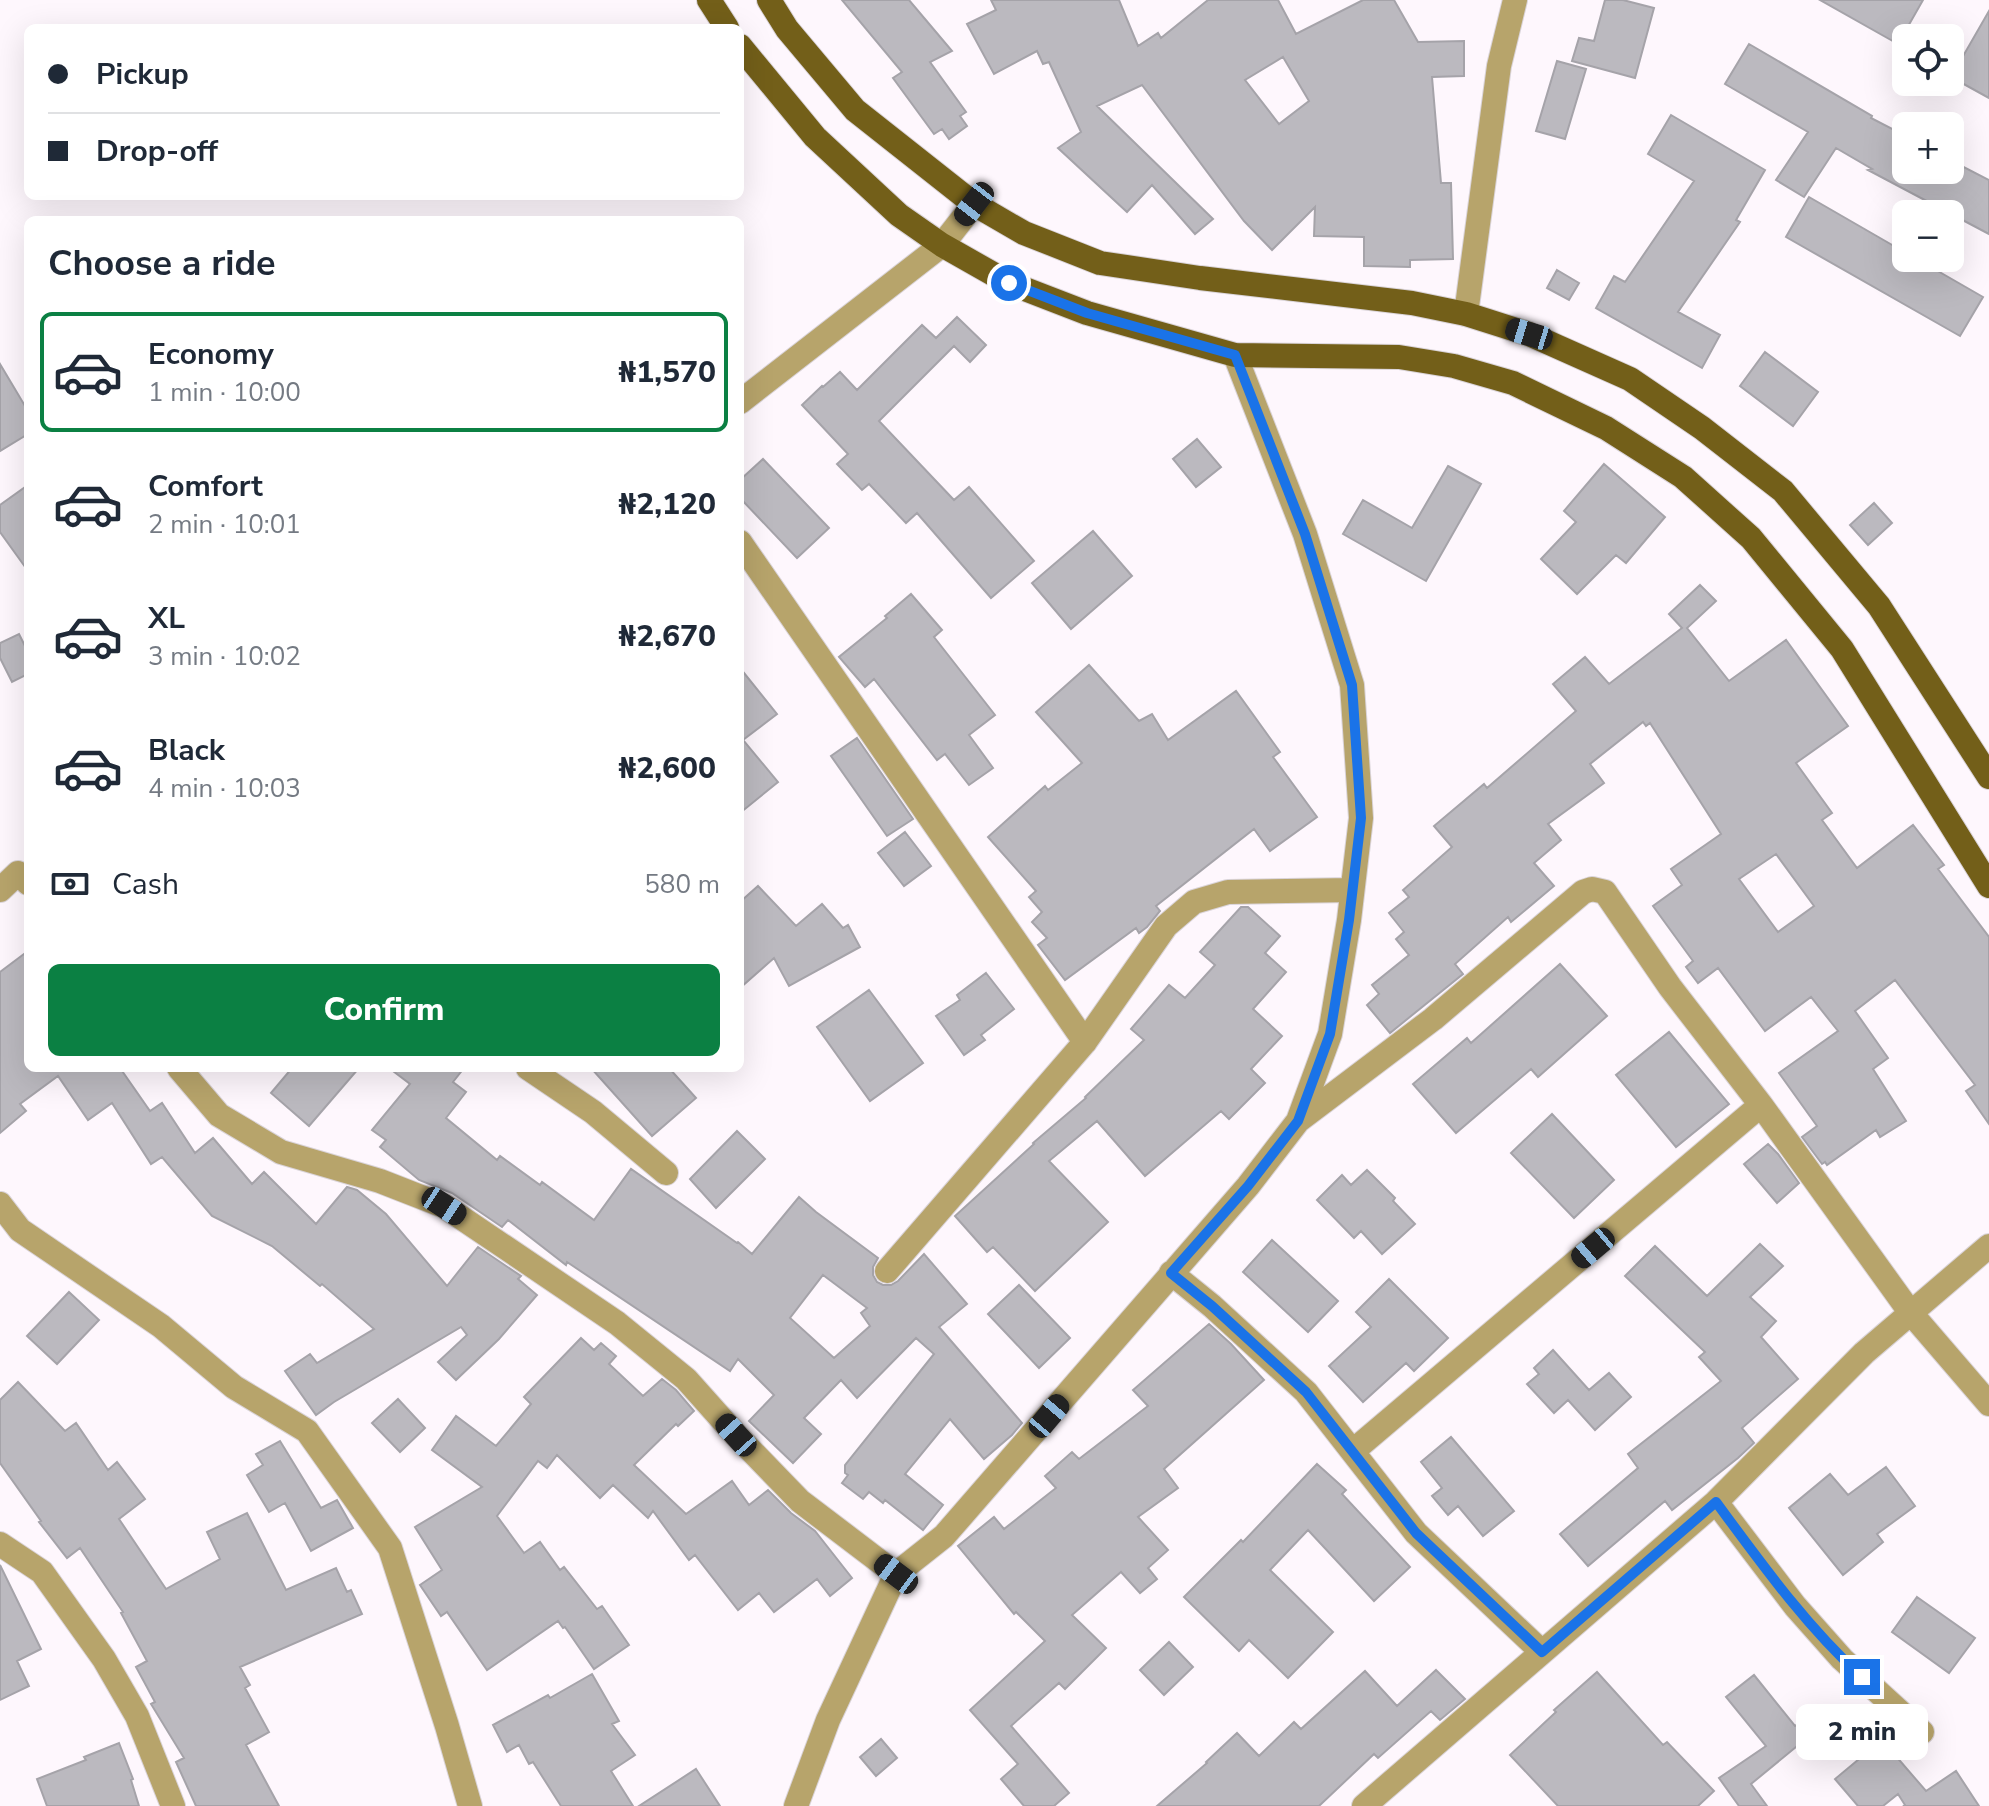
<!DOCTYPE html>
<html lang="en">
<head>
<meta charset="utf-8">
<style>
  :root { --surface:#fff; --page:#f2f2f3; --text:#1f2937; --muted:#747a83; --line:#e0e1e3; --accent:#0b8043 }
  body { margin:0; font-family:"Nunito Sans",sans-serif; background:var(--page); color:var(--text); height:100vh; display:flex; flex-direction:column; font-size:30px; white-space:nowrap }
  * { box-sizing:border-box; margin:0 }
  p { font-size:26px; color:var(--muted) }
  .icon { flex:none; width:44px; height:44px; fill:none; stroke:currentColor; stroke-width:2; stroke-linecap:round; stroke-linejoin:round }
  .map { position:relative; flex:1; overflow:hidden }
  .drawer { position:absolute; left:24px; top:216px; width:720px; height:856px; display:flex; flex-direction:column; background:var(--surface); border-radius:12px; box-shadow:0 8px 32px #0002 }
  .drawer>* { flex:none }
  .guide { position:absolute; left:24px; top:24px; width:720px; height:176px; border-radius:12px; box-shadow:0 8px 32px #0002; display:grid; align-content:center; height:176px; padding:0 24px; background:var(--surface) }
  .buttons { position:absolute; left:1892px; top:24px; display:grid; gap:16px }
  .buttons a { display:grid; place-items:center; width:72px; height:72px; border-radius:12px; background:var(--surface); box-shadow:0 8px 32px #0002; font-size:40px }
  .end { position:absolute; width:36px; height:36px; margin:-18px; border:10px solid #1a73e8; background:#fff; box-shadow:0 0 0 4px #fff }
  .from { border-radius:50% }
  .bubble { position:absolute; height:56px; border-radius:12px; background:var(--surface); box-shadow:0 8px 32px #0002; font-size:26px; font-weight:800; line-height:56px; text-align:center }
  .car { position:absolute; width:24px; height:48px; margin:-24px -12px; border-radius:10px; box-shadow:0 0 6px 2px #0007; background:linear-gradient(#222 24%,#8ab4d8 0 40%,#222 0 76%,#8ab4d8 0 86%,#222 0) }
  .guide b { display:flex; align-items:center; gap:28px; height:76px; font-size:30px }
  .guide b+b { border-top:2px solid var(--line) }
  .guide i { width:20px; height:20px; background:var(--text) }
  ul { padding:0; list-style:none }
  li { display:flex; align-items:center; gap:24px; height:120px; margin:0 16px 12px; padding:0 8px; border:4px solid transparent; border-radius:12px }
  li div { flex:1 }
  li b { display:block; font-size:30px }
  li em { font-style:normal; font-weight:800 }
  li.on { border-color:var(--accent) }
  li>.icon { width:72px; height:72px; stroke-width:1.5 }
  h2 { padding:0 24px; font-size:36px; line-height:96px }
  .pay { display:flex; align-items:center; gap:20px; height:88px; padding:0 24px; font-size:30px }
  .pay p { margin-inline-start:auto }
  .action { display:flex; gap:16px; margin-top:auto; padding:16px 24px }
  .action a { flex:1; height:92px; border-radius:12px; background:var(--accent); color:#fff; font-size:32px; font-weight:800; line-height:92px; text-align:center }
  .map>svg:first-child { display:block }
</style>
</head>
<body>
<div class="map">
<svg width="1989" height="1806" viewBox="0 0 1989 1806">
  <rect width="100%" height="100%" fill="#fef7fd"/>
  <path fill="#bbb9bf" stroke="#a5a3a9" stroke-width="2" fill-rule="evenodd" d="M842,0H909L952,51L930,62L966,112L960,116L967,126L949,139L942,129L934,134L893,78L902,72Z
    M991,0H1119L1138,46L1158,33L1161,38L1208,0H1278L1296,34L1363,0H1394L1418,42L1464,41V76L1432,77L1441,183H1451L1453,259L1410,260V267L1364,266V237L1314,236L1315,207L1272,250L1244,221L1142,85L1097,106L1213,219L1195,234L1152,185L1127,212L1058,148L1081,132L1049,62L1043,64L1037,51L994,74L967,24L996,10ZM1283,57L1309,101L1279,124L1245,80Z
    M1605,0H1623L1654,8L1635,78L1572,61L1579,38L1594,41Z
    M1820,0H1923L1898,44Z
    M1989,11V98L1951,77Z
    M1749,44L1872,116L1871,118L1906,136V170H1950V160L1989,180V234L1868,170L1872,169L1836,148L1804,197L1776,180L1808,132L1725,84Z
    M1557,61L1586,69L1565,139L1536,131Z
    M1671,115L1765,170L1736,220L1740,222L1678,312L1720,335L1702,368L1596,308L1614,276L1625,282L1694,181L1648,154Z
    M1809,197L1906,253V258H1915L1983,297L1960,336L1786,237Z
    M1557,270L1579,283L1569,300L1547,288Z
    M957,317L986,345L970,362L954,346L879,421L954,500L969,487L1034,561L991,598L917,513L906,523L869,484L862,490L837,464L848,454L802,405L822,386L823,387L840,372L857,390L922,325L936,338Z
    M1765,352L1818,392L1793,426L1740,386Z
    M0,364L28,411V434L0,451Z
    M1197,439L1221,467L1196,487L1173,459Z
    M763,459L829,528L797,558L740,498V480Z
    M1604,464L1665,517L1626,563L1616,555L1577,594L1541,559L1576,522L1564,511Z
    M1448,466L1481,484L1426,581L1343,534L1363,500L1412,528Z
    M28,485V571L0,532V505Z
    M1874,503L1892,523L1868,545L1850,525Z
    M1093,531L1132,576L1071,629L1032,583Z
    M1700,585L1716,601L1687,628L1729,681L1786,640L1848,726L1796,763L1832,813L1822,820L1857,868L1913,825L1944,865L1938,869L1989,937V1124L1966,1091L1975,1085L1895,980L1855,1011L1888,1058L1873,1069L1906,1121L1880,1137L1876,1130L1827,1165L1825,1162L1822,1164L1802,1137L1817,1126L1779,1073L1838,1031L1811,997L1765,1031L1718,968L1698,983L1686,967L1693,961L1653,906L1682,885L1671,869L1721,834L1650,723L1646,726L1643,722L1590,764L1604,783L1548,824L1561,840L1534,863L1554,886L1511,922L1508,917L1455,964L1463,974L1390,1033L1367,1005L1379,994L1372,985L1409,955L1396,939L1404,932L1389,913L1409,897L1403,890L1452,847L1434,826L1484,784L1487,788L1576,711L1553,684L1585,657L1609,684L1682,628L1669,614ZM1776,854L1814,906L1778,932L1739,879Z
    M911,594L942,630L934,637L995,715L969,735L993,768L969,785L945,754L937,760L874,679L865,687L839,657L887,618L885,616Z
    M19,634L28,652V674L12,682L0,658V643Z
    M1089,665L1139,721L1152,714L1168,740L1236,691L1280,752L1273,757L1317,817L1270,851L1254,829L1156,906L1160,911L1147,927L1139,933L1136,928L1065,980L1038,945L1047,938L1032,922L1042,912L1029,897L1036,891L988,837L1045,786L1048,790L1082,763L1036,712Z
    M740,668L777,714L743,740L778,782L740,813Z
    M857,738L913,819L887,836L831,756Z
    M905,832L931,866L904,886L878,853Z
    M758,886L796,926L822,904L843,928L848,925L860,947L789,986L774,958L740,988V902Z
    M1241,907H1248L1280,936L1265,953L1286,972L1253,1009L1282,1036L1251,1069L1265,1083L1229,1119L1221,1111L1145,1176L1097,1121L1049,1161L1108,1222L1035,1291L993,1247L987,1252L955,1216L1034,1144L1033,1143L1086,1098L1085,1097L1144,1040L1131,1029L1169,985L1185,998L1215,965L1200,952Z
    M28,951V1068H120L150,1111L162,1103L195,1153L213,1138L252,1184L264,1172L316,1224L347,1187L357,1190L386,1214L447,1286L478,1247L521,1276L518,1279L537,1295L499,1339L456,1380L438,1362L467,1335L461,1327L334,1402L316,1415L285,1371L310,1354L317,1363L374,1329L322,1284L320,1286L272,1246L212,1216L162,1157L151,1164L112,1103L88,1120L58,1076L20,1104L26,1111L0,1133V972Z
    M1560,964L1607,1016L1538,1077L1531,1069L1456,1133L1413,1084L1467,1038L1471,1043Z
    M986,973L1014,1009L981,1035L985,1040L964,1055L936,1016L960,1000L957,995Z
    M869,990L923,1063L870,1101L817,1027Z
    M1669,1032L1729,1104L1676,1147L1616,1075Z
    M292,1068H359L309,1126L271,1093Z
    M389,1068H464L453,1082L466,1092L446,1118L497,1160L500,1156L540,1185L542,1182L594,1220L631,1169L737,1243L738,1242L752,1254L799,1197L816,1212L878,1258L873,1267V1275L877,1282L883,1285H891L898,1281L924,1254L967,1304L939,1327L1022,1423L1012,1435L984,1459L950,1419L905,1474L943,1505L923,1530L885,1500L883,1503L869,1492L863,1499L842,1483L848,1475L845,1473V1465L934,1354L916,1338L857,1398L841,1380L804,1418L821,1434L793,1463L749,1421L774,1395L738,1359L730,1371L567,1262L566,1265L508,1220L502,1227L452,1193L419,1180L380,1147L386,1140L372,1130L410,1084ZM823,1275L867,1308L861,1313L870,1326L834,1358L790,1318Z
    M591,1068H669L696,1098L652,1136Z
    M1552,1114L1614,1180L1574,1218L1511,1153Z
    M737,1131L765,1159L716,1208L690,1179Z
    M1768,1144L1778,1154L1799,1183L1777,1203L1744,1164Z
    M1367,1170L1395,1198L1393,1201L1415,1224L1382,1254L1361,1231L1354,1238L1317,1200L1342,1175L1351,1185Z
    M1272,1240L1338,1301L1308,1332L1243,1272Z
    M1760,1244L1783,1266L1750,1297L1776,1321L1761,1337L1798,1379L1742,1428L1754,1443L1738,1458L1672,1510L1665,1501L1588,1566L1560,1534L1638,1468L1628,1454L1721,1381L1699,1357L1705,1352L1625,1276L1655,1246L1707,1296Z
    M1389,1279L1448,1338L1414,1371L1406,1363L1363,1402L1329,1366L1371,1327L1356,1312Z
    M1019,1285L1070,1338L1039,1368L988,1314Z
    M69,1292L99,1320L57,1364L27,1336Z
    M1209,1324L1231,1344L1264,1380L1164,1469L1178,1488L1138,1517L1168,1550L1148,1568L1157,1579L1140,1593L1121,1572L1072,1615L1106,1648L1065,1689L1059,1683L1011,1726L1069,1793L1054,1806H1024L1001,1779L1018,1764L970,1710L1045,1641L1016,1612L1014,1614L958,1546L994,1517L1004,1529L1056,1488L1045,1476L1072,1452L1079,1459L1148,1406L1133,1390Z
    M581,1338L594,1350L601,1343L616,1356L609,1364L643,1396L662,1379L676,1390L694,1411L678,1426L676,1424L634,1465L686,1514L732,1481L749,1505L768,1490L791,1513L815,1531L852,1578L830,1596L817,1579L774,1612L759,1593L738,1610L695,1555L689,1560L653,1511L648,1518L613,1485L600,1498L557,1455L547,1468L538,1461L497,1516L524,1553L540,1542L560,1570L564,1567L597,1609L602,1606L629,1645L594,1669L565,1627L563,1628L558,1621L487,1670L447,1612L441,1616L420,1585L442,1570L415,1527L482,1487L432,1450L456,1416L496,1446L531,1404L524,1397Z
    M1553,1350L1589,1390L1609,1373L1631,1397L1595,1430L1568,1400L1554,1413L1527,1384L1539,1374L1534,1368Z
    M18,1382L65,1431L76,1423L108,1470L117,1462L145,1499L119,1519L166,1589L220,1559L207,1532L247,1513L286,1590L336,1568L347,1592L351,1590L362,1614L240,1667L250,1685L245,1688L269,1732L246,1745L279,1806H196L176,1762L184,1758L151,1704L155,1702L136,1667L147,1661L121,1613L123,1612L80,1548L67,1558L39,1522L41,1521L0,1463V1400Z
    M398,1399L425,1428L400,1452L372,1423Z
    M1451,1437L1514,1511L1483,1536L1458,1506L1448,1515L1432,1496L1442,1488L1421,1462Z
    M280,1441L321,1508L337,1500L353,1528L311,1551L285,1503L269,1512L247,1475L263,1465L256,1454Z
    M1317,1464L1346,1490L1342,1494L1410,1567L1374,1601L1308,1530L1270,1570L1333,1632L1288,1678L1249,1640L1239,1651L1184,1597L1241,1540L1243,1542Z
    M1886,1467L1915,1506L1877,1534L1883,1542L1843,1575L1789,1508L1830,1474L1848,1495Z
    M0,1565L41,1649L17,1661L29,1686L0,1700Z
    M1917,1597L1975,1638L1949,1673L1892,1632Z
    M1169,1642L1193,1667L1164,1695L1140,1670Z
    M1436,1670L1465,1699L1440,1720L1431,1711L1378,1758L1374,1754L1319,1806H1157L1207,1763L1206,1762L1237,1733L1259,1756L1294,1722L1301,1729L1365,1671L1397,1706Z
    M1597,1672L1663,1745L1667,1742L1714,1791L1698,1806H1558L1510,1755L1556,1712L1554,1710Z
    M592,1674L619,1721L612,1724L635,1755L611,1771L633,1806H561L533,1762L529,1764L519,1745L507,1752L493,1725L548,1695L550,1698Z
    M1754,1675L1795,1726L1810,1716L1819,1728L1751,1784L1767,1806H1739L1719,1778L1766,1746L1726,1697Z
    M881,1739L897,1758L876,1776L860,1757Z
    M1882,1740L1926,1791L1956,1771L1979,1806H1903L1905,1805L1898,1794L1883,1806H1858L1835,1779Z
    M119,1743L133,1779L131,1780L139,1806H47L37,1779L86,1760L84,1757Z
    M696,1769L720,1806H639Z"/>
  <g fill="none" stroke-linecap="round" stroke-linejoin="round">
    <g stroke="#dad4d9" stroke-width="26">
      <path id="minor" d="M1466,314L1499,66L1515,0
        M740,402L942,245L974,204
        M740,542L1085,1042
        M0,890L18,873L28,883
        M179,1068L219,1115L281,1152L380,1181L444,1206L617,1323L686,1379L736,1435L800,1501L896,1574
        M528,1068L593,1112L666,1173
        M1298,1121L1433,1019L1583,892L1592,889L1605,892L1670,987L1761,1105L1910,1312L1989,1404
        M0,1204L20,1230L161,1326L234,1387L307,1431L390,1548L447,1726L470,1806
        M887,1271L1085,1042L1166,926L1194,902L1228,892L1352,890
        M1171,1273L1212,1306L1306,1392L1416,1533L1542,1652
        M1353,1451L1761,1105
        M1716,1502L1795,1606L1842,1659L1922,1732
        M0,1544L42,1572L104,1659L137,1716L173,1806
        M796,1806L828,1720L896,1574L944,1536L1248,1186L1298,1121L1330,1034L1349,920L1361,818L1352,685L1305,534L1235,355
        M1364,1806L1716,1502L1864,1353L1989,1246"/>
    </g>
    <g stroke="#dad4d9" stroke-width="26">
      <path id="major" d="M709,0L727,28
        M769,0L787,29L855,110L974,204L1024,233L1100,263L1200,278L1412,303L1466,314L1529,334L1630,379L1702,428L1783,491L1879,606L1989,777
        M740,46L815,137L899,215L942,245L1009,283L1087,313L1235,355L1399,357L1454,366L1513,383L1606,428L1683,477L1751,538L1842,649L1989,886"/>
    </g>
    <use href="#minor" stroke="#b7a46b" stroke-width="24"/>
    <use href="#major" stroke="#735f19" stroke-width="24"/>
  </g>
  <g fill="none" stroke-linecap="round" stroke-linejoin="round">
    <path stroke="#1a73e8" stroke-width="10" d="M1009,283L1087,313L1235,355L1305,534L1352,685L1361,818L1349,920L1330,1034L1298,1121L1248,1186L1171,1273L1212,1306L1306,1392L1416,1533L1542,1652L1716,1502C1761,1563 1806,1626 1862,1677"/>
  </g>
</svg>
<div class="buttons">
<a><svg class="icon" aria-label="locate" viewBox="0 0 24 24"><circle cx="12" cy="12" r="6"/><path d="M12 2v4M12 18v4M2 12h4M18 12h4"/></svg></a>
<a>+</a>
<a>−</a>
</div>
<i class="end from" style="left:1009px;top:283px"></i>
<i class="end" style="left:1862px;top:1677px"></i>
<div class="bubble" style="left:1796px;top:1704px;width:132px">2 min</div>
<i class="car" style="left:974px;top:204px;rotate:218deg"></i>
<i class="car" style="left:1529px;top:334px;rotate:287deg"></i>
<i class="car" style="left:444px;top:1206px;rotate:123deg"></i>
<i class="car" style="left:1593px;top:1248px;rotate:230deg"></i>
<i class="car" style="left:1049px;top:1416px;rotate:40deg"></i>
<i class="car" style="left:736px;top:1435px;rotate:318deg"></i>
<i class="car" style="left:896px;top:1574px;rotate:307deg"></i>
<div class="guide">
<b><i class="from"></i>Pickup</b>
<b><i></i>Drop-off</b>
</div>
<section class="drawer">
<h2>Choose a ride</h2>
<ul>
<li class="on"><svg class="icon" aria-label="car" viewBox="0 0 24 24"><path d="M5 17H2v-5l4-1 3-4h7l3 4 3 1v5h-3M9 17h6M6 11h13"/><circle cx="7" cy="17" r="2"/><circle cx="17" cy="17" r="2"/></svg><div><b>Economy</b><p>1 min · 10:00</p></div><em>₦1,570</em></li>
<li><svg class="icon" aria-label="car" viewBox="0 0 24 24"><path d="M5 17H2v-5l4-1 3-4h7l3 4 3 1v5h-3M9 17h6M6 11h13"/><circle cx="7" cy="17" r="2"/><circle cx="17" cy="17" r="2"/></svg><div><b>Comfort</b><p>2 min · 10:01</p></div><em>₦2,120</em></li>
<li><svg class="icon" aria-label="car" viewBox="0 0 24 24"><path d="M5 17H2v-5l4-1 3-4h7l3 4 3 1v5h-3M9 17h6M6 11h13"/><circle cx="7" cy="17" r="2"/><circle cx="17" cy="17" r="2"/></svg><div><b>XL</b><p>3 min · 10:02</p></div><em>₦2,670</em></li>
<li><svg class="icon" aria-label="car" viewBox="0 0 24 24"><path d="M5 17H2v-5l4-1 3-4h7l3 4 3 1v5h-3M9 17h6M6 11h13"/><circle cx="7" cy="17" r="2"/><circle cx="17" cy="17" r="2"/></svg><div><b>Black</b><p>4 min · 10:03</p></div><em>₦2,600</em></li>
</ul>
<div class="pay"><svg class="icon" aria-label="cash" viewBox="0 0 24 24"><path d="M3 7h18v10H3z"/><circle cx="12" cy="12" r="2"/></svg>Cash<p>580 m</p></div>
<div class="action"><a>Confirm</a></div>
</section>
</div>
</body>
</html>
